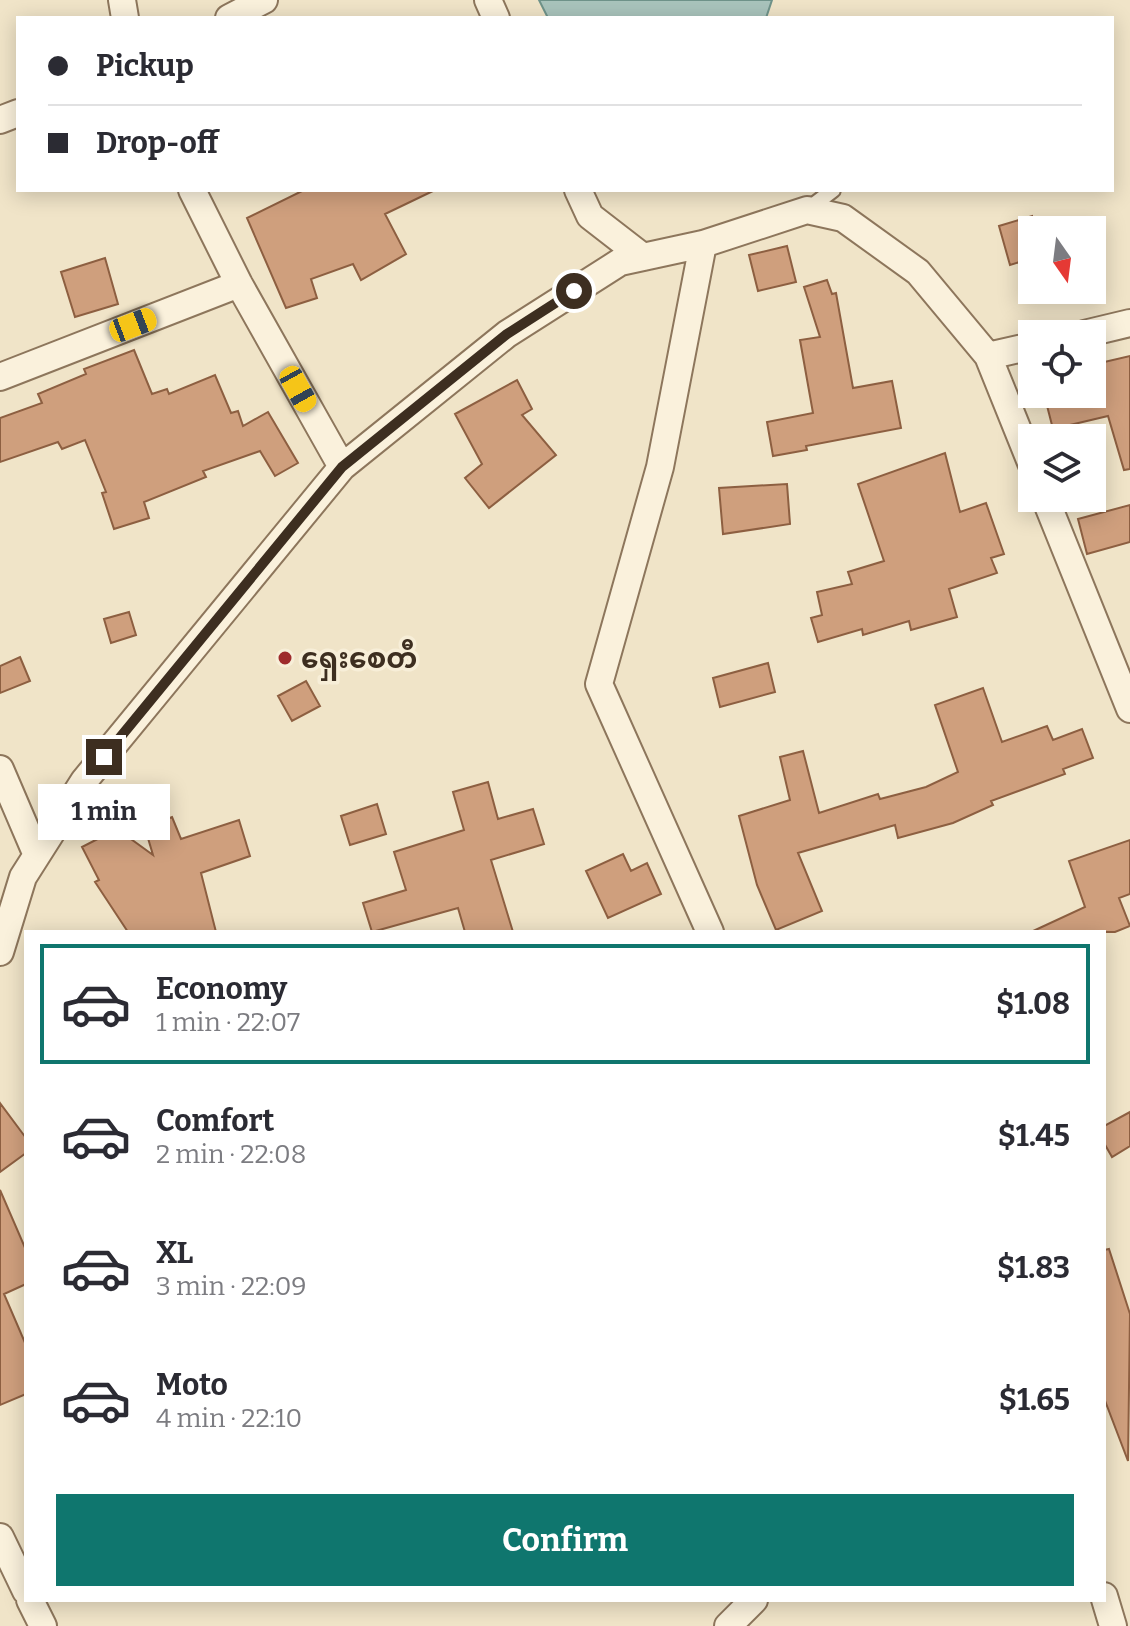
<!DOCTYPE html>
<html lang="en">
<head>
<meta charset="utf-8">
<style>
  :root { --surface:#fff; --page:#f2f2f3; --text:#2b2b33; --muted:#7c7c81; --line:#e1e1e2; --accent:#0f766e }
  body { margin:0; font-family:Bitter,"Noto Sans Myanmar",serif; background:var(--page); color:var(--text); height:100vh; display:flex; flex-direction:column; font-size:30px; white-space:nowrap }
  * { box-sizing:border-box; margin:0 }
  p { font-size:26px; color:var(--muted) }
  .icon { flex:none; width:44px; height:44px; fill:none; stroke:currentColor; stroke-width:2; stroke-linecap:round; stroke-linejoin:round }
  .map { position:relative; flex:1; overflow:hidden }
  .panel { position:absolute; left:24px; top:930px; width:1082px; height:672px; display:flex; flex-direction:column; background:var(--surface); border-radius:0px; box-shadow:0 4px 20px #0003 }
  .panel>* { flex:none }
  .hud { position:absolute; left:16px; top:16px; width:1098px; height:176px; border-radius:0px; box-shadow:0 4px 20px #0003; display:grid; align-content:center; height:176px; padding:0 32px; background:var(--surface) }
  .needle { width:52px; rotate:166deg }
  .controls { position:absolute; left:1018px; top:216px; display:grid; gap:16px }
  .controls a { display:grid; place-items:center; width:88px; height:88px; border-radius:0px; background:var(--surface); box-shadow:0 4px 20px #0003; font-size:40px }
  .end { position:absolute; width:36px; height:36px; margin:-18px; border:10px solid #3d2e20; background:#fff; box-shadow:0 0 0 4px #fff }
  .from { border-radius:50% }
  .bubble { position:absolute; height:56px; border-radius:0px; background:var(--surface); box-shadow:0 4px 20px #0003; font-size:26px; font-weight:700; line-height:56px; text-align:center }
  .car { position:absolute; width:24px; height:48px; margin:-24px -12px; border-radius:10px; box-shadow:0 0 6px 2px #0007; background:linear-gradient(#f5c518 24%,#345 0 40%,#f5c518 0 76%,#345 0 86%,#f5c518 0) }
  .hud b { display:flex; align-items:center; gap:28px; height:76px; font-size:30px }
  .hud b+b { border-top:2px solid var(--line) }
  .hud i { width:20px; height:20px; background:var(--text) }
  ul { padding:14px 0 0; list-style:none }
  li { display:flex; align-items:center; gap:24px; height:120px; margin:0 16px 12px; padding:0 16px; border:4px solid transparent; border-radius:0px }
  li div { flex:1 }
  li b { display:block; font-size:30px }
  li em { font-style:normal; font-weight:700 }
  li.on { border-color:var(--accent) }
  li>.icon { width:72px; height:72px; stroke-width:1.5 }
  .action { display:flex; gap:16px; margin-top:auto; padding:16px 32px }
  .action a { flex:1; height:92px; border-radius:0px; background:var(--accent); color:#fff; font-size:32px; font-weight:700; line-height:92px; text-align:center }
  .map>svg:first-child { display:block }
</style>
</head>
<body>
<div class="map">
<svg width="1130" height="1626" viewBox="0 0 1130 1626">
  <rect width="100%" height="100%" fill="#f0e4c8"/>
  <path fill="#a9c4bc" stroke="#6f938a" stroke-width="2" d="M539,0H772L766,18H548Z"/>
  <path fill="#cf9f7d" stroke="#8d5f41" stroke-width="2" d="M304,190H435L385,214L406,254L361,280L353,264L311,279L317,298L286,308L247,218Z
    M1032,216V258L1010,265L999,226Z
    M787,246L796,282L758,291L749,255Z
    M105,258L118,304L75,317L61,272Z
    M827,280L832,294L836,293L853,388L892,381L901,428L806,446L807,450L773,456L767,422L813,413L800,340L820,337L804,287Z
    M134,350L152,394L167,389L169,394L215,375L231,413L238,411L243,426L268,412L298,463L275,476L260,451L203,471L206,477L144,502L149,518L114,529L102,493L106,492L85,440L62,449L58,442L0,462V418L42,403L38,394L86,374L84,369Z
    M1130,356V469L1124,470L1108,416L1053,429L1044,394H1092V377L1103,375L1100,363Z
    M517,380L532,409L522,415L556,455L489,508L465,478L482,464L455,414Z
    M945,453L960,512L986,503L1004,554L991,558L997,573L949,589L957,617L911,630L909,621L863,635L862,629L818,642L811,618L822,615L817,592L852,584L848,572L884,561L858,484Z
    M787,484L790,524L723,534L719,488Z
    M1130,505V542L1087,554L1078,519Z
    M129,612L136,635L111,643L104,619Z
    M20,657L30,681L0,693V666Z
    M768,663L775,692L720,707L713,678Z
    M306,681L320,706L292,721L278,696Z
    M983,688L1002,742L1047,726L1053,740L1082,729L1093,758L1063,769L1065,774L991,801L993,805L953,823L898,838L895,825L798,853L822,911L776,930L757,885L739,816L790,800L780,757L803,751L819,813L878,794L880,799L926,787L958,772L935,705Z
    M488,782L498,819L533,809L544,844L491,860L513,932H465L458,908L372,932L363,903L406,890L394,852L464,830L453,792Z
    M377,804L386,834L350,845L341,816Z
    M172,817L181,839L239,820L250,856L201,873L216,932H128L95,882L99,880L82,847L117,829L153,855L145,828Z
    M1130,840V894L1119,898L1130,926L1115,932H1031L1085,907L1069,861Z
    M623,854L631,871L647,863L661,894L608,918L586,871Z
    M0,1103L26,1138V1153L0,1172Z
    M1130,1112V1146L1112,1157L1104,1143V1126Z
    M0,1190L26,1250V1284L4,1294L26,1345V1394L0,1405Z
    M1109,1249L1130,1314L1128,1461L1104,1398V1250Z"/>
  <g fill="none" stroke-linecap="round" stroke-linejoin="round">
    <g stroke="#8d765c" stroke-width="18">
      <path id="lane" d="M807,210L833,190"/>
    </g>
    <g stroke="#8d765c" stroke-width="30">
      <path id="street" d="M122,0L125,18
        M488,0L496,18
        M229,18L264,0
        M0,120L18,113
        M192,190L239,284L342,467
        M578,190L590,216L643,257
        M703,244L660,467L599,684L710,932
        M1084,334L1130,323
        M988,356L1032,346
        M0,377L239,284
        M1045,498L1130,709
        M0,769L36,853
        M0,952L23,877L84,781L342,467L507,334L620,262L703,244L807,210L843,218L918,272L988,356L1032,465
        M0,1537L26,1591
        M1104,1596L1113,1626
        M30,1600L43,1626
        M728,1626L754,1600"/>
    </g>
    <use href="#lane" stroke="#faf1dc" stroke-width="14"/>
    <use href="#street" stroke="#faf1dc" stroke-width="26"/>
  </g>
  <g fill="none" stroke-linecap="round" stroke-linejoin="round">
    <path stroke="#3d2e20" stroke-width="10" d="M104,757L342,467L507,334L574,291"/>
  </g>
  <circle fill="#9e2a2b" stroke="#f7eed8" stroke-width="3" cx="285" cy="658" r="8"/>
  <g text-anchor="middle" stroke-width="7" stroke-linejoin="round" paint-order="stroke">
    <g font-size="28" font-weight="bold" fill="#3d2e20" stroke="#f7eed8" text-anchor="start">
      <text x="301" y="668">ရှေးစေတီ</text>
    </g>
  </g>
</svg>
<div class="controls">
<a><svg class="needle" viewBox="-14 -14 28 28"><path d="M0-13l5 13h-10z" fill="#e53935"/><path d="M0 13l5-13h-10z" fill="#7c7c81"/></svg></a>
<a><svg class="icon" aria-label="locate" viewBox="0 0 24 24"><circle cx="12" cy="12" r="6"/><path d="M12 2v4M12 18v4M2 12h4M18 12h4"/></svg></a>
<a><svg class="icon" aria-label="layers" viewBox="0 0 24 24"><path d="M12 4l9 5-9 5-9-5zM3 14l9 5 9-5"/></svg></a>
</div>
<i class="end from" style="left:574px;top:291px"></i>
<i class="end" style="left:104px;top:757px"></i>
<div class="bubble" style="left:38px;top:784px;width:132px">1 min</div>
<i class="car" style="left:133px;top:325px;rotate:69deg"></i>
<i class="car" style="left:298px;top:389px;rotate:151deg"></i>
<div class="hud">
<b><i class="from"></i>Pickup</b>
<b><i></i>Drop-off</b>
</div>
<section class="panel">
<ul>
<li class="on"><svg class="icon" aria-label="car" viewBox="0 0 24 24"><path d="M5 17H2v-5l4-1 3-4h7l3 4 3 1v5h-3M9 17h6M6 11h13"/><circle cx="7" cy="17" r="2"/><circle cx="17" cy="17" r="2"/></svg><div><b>Economy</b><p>1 min · 22:07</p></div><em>$1.08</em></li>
<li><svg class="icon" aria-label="car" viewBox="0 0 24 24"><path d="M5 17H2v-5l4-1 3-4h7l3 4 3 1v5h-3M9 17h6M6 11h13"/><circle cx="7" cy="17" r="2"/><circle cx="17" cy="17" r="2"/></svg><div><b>Comfort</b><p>2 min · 22:08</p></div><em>$1.45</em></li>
<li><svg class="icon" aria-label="car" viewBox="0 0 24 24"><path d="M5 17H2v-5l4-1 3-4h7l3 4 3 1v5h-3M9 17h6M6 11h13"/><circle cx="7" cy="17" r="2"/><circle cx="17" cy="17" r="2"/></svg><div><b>XL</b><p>3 min · 22:09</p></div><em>$1.83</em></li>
<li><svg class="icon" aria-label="car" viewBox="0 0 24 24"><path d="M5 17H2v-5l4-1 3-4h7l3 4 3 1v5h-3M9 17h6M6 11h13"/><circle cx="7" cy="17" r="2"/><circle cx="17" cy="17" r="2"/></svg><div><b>Moto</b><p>4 min · 22:10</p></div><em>$1.65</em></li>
</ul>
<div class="action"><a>Confirm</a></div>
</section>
</div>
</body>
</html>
